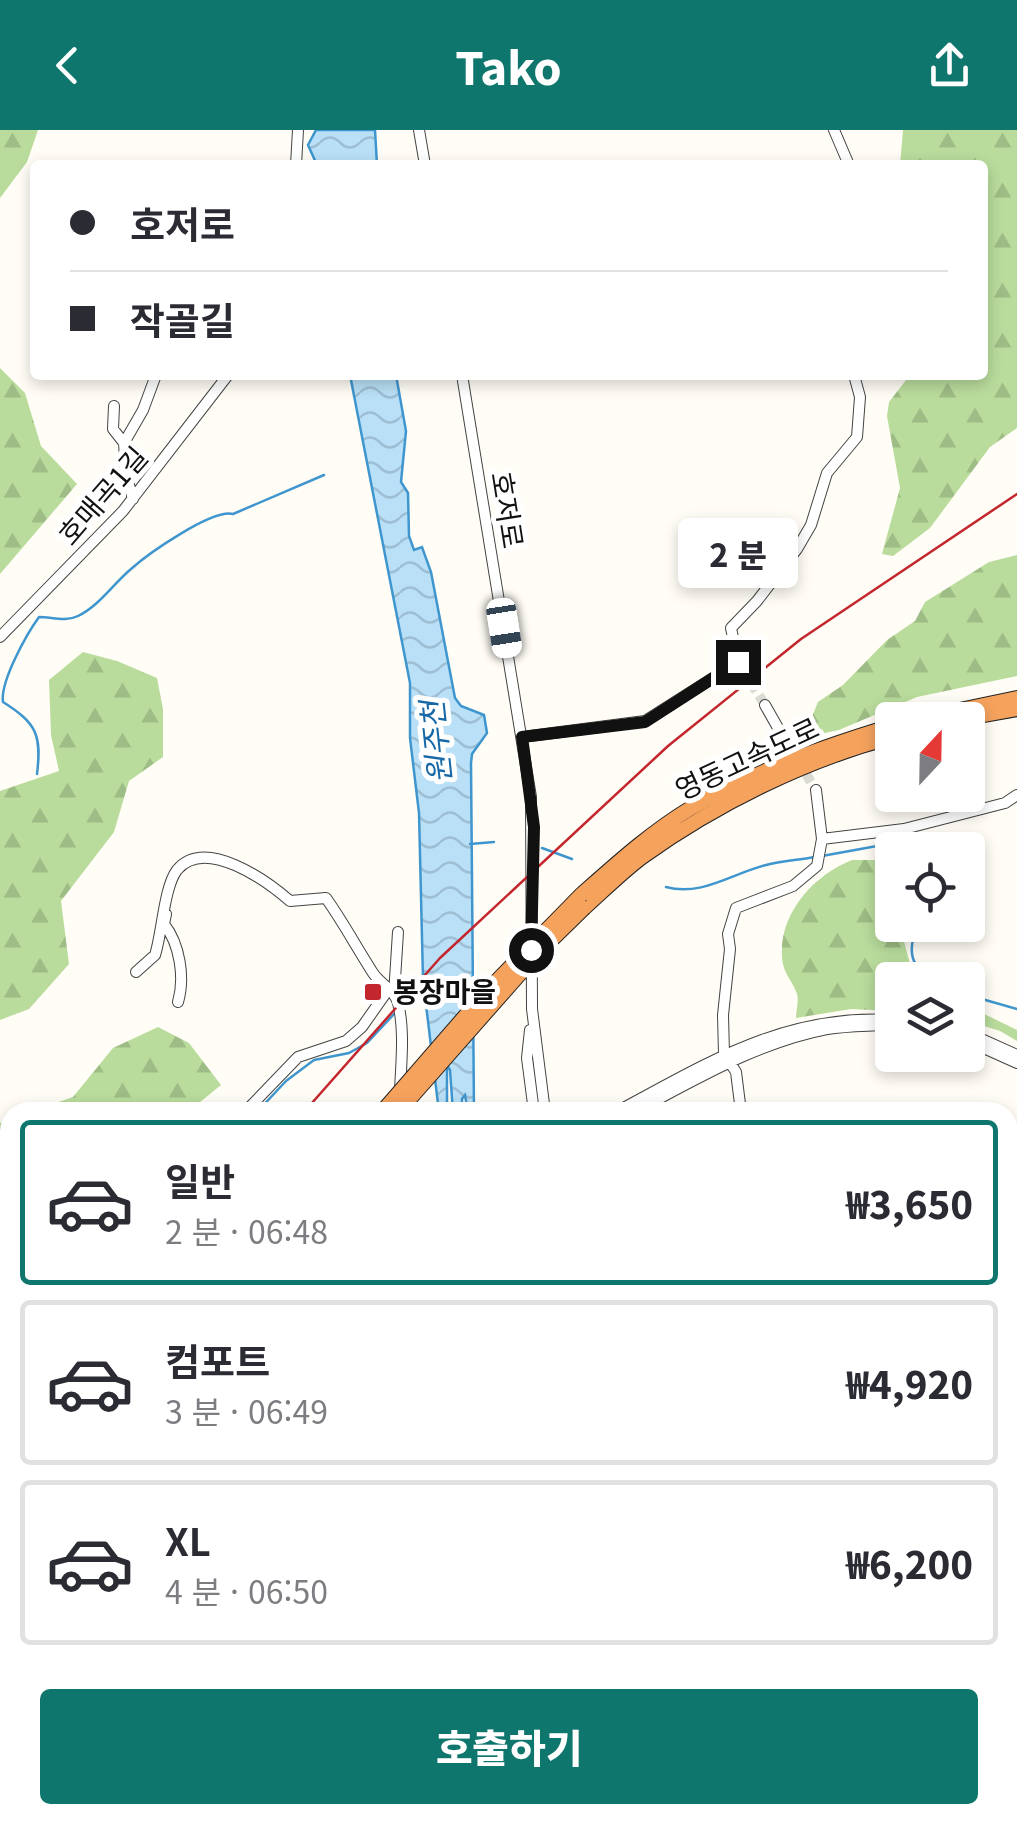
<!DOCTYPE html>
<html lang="ko">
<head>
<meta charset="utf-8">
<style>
  :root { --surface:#fff; --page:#f2f2f3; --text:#2b2b33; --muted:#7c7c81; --line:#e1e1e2; --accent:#0f766e }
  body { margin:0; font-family:Georgia,"Noto Sans KR",serif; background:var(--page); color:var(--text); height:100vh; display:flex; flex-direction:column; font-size:38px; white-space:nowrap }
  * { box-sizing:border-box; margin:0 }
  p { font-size:32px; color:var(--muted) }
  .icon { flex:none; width:55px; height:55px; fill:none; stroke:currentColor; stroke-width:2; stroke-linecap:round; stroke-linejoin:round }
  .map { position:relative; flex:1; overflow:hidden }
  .side { position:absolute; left:0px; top:972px; width:1018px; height:722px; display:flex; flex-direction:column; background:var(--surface); border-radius:30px 30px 0 0; box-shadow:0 5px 15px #0003 }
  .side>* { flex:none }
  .guide { position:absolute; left:30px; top:30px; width:958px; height:220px; border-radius:10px; box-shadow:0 5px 15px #0003; display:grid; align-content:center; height:220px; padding:0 40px; background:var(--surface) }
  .needle { width:65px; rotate:22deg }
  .tools { position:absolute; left:875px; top:572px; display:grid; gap:20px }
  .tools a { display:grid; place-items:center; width:110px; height:110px; border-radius:10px; background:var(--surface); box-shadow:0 5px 15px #0003; font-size:50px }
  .end { position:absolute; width:45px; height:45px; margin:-22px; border:12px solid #111; background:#fff; box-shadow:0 0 0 5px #fff }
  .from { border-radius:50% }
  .bubble { position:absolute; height:70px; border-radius:10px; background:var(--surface); box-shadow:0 5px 15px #0003; font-size:32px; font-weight:800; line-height:70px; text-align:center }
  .car { position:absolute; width:30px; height:60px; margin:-30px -15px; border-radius:12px; box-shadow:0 0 8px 2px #0007; background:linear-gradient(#fff 24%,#345 0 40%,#fff 0 76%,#345 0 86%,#fff 0) }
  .guide b { display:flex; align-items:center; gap:35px; height:95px; font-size:38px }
  .guide b+b { border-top:2px solid var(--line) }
  .guide i { width:25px; height:25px; background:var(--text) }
  ul { padding:18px 0 0; list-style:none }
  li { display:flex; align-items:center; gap:30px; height:165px; margin:0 20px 15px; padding:0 20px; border:5px solid var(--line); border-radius:10px }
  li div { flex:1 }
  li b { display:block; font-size:38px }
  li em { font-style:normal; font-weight:800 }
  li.on { border-color:var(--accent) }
  li>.icon { width:90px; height:90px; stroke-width:1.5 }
  .button { display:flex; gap:20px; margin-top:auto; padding:20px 40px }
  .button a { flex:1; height:115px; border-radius:10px; background:var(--accent); color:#fff; font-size:40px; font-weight:800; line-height:115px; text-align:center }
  header { display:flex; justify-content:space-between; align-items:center; height:130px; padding:0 40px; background:var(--accent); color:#fff; font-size:45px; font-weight:800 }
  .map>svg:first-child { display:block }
</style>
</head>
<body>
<header><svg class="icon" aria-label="back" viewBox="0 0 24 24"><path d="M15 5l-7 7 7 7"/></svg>Tako<svg class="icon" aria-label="share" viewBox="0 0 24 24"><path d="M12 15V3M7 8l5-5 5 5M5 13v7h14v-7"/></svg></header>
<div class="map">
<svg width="1017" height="1694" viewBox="0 0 1017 1694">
  <defs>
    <pattern id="industrial-furrows" width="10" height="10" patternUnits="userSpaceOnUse" patternTransform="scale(2.5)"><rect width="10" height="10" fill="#eee6ef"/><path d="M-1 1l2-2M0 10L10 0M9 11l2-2" fill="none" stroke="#cbc4cc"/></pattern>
    <pattern id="forest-firs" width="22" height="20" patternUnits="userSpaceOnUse" patternTransform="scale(2.5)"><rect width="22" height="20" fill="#b9dc9c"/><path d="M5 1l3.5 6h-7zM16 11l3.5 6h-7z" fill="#9ebc85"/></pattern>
    <pattern id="water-waves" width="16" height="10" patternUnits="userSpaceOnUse" patternTransform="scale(2.5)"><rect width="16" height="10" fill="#b9e0f7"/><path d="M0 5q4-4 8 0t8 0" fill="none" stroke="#9ebfd3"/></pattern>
  </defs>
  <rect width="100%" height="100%" fill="#fffdf5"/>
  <path fill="url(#industrial-furrows)" d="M240,1685H362L365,1689L359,1694H246Z"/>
  <path fill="url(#forest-firs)" d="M0,0H38L27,32L0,68Z
    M903,0H1017V298L990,317L930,398L893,426L882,424L900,358L887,286L889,272L910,245H982V35H900Z
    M0,238L25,263L41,316L77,354L0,444Z
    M1017,425V546L917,567L839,600L820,604L811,589L818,572L843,555L887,510L915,491L925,472L989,432Z
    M83,522L117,531L157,548L163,579V627L129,651L114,702L61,771L69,834L29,879L0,890V661L59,641L51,605L49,550Z
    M852,730H892V795H905L902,804L913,845L922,850H892V881L851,879L796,888C796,881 799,870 797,864C793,851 783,844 782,827C779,783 814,745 852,730Z
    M968,876L1017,900V911L1000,901L968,891Z
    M158,897L189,913L221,955L188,982H30L73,967L113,918Z
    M10,990V1167L0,1169V993Z
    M1017,1213V1299C1007,1272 1007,1238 1017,1213Z
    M1017,1301V1387L1008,1388V1346Z
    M81,1685H243L259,1694H76Z"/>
  <path fill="url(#water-waves)" stroke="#3f96cf" stroke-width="2.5" d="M316,0H375L377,35H317L308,15Z
    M350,245H396L406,301L401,352L408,363L409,406L414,420L422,417L431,442L455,568L461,576L484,585L487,603L472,624L471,633L474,982H468L465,965L462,969V982H453L450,940L447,935V982H439L423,850L419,683L410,608V553Z
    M699,1685H759L766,1694H704Z"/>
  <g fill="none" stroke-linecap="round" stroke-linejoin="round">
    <path stroke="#3f96cf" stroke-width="2.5" d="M37,644C42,604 36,593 3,572C0,552 26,505 39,487C52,487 66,492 78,486C99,476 114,453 131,439C149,423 212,379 233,384L324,345
      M470,714L494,712
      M542,718L572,729
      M822,726L899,712L926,720
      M666,757C701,767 733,743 766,735C782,731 799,730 814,727
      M919,795C906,819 910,839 935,850
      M968,865L1017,879
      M403,874L424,844
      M257,982L286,951L314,930L349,923L367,913L394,884
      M0,1300L10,1293"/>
    <path stroke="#dbdad3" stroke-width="10" stroke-dasharray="10 5" stroke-linecap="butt" d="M743,540L765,575
      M782,605L816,660"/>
    <g stroke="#444" stroke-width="12">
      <path id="minor" d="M419,0L425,35
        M834,0L849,35
        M296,35L298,0
        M462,245L531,667L532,879L545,982
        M114,276L113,299L124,313
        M133,369L126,345L124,313L143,280L156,245
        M0,507L123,381L228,245
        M738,532L731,498L757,471L797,419L811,395L827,343L857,307L860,267L854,245
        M765,575L782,605
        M522,607L645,591L738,532L743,540
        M822,709L904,699L1005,673L1017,665
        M166,784L164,794C180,814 185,848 178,872
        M136,842L155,825C162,804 164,757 177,740C205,706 267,751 290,771L326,768C343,792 357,818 373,843C380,854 395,860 398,873C405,901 401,933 400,962
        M394,865L398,802
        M530,900L527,928L534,982
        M968,903L1017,925
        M968,911L1017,933
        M245,982L298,927L346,911L362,897L388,860
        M616,982C708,933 784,884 892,890
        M634,982C695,950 758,912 827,899C845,896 864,896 882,895
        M741,982L736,942L724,924L723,885L730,819L728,804L736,778L793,756L817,736L822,709L816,660
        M1008,1217L1017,1214
        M0,1283L10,1267
        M0,1320L10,1338
        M0,1381L10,1376
        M1008,1397H1011
        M0,1522L10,1510
        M7,1634L10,1631
        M791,1685L796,1694
        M807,1685L811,1694
        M933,1685L934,1694
        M678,1694L679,1685
        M689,1694L691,1685"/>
    </g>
    <g stroke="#222" stroke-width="16">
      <path id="highway" d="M912,590L1017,568
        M956,590L1017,579
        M581,765C616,734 651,702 691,678C752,642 825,616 892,596
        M584,778C603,761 622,742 642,727C716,674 805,630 892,607
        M0,1402L10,1392
        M0,1427L10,1415
        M0,1443L10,1432"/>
    </g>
    <use href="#minor" stroke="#fff" stroke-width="10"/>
    <use href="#highway" stroke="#f5a25d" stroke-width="14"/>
    <path stroke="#c4262e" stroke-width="2.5" d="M304,982L440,828L668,616L801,509L1017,364
      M0,1348L10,1336"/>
    <g stroke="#222" stroke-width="16" stroke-linecap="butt">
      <path id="highway-bridge" d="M382,982L487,861L581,765
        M398,982L538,823L584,778"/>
    </g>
    <use href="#highway-bridge" stroke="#f5a25d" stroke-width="14"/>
  </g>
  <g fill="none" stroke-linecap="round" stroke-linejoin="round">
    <path stroke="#111" stroke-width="12" d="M531,820L534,697L522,607L645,592L738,532"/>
  </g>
  <rect fill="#c4262e" stroke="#fff" stroke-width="4" x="363" y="852" width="20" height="20" rx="5"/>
  <g text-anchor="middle" stroke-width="10" stroke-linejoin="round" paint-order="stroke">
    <g font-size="28" fill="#111" stroke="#fff">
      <text transform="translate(103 366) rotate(-49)" y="10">호매곡1길</text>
      <text transform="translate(507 380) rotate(81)" y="10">호저로</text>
      <text transform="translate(747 629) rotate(-25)" y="10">영동고속도로</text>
    </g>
    <g font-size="28" font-weight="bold" fill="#111" stroke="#fff" text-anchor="start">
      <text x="393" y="872">봉장마을</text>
    </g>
    <g font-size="30" font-style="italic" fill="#1768a6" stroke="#fff">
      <text transform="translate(437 612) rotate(-96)" y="10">원주천</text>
    </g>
  </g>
</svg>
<div class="tools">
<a><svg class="needle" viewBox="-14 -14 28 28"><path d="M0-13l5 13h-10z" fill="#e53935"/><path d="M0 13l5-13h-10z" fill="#7c7c81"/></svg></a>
<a><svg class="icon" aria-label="locate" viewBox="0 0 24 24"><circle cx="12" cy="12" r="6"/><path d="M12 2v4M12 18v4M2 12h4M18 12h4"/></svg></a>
<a><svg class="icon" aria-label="layers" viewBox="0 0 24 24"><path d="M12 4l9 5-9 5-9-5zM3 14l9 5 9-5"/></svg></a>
</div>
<i class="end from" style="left:531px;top:820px"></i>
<i class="end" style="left:738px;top:532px"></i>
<div class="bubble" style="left:678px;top:388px;width:120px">2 분</div>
<i class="car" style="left:504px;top:498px;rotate:171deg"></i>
<div class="guide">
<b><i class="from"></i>호저로</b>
<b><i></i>작골길</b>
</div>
<section class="side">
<ul>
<li class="on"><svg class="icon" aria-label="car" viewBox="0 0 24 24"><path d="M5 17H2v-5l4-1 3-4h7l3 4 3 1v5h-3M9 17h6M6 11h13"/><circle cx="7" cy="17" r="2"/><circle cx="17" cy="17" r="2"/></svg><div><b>일반</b><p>2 분 · 06:48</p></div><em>₩3,650</em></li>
<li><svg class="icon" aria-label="car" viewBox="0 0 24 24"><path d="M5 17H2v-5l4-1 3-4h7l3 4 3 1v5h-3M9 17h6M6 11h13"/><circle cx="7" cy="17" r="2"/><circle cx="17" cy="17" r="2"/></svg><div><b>컴포트</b><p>3 분 · 06:49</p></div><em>₩4,920</em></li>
<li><svg class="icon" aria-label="car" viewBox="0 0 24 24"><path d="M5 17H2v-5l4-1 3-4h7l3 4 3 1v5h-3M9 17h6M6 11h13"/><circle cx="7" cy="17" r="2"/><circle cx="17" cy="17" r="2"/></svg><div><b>XL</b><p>4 분 · 06:50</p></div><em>₩6,200</em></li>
</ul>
<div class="button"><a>호출하기</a></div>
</section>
</div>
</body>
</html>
